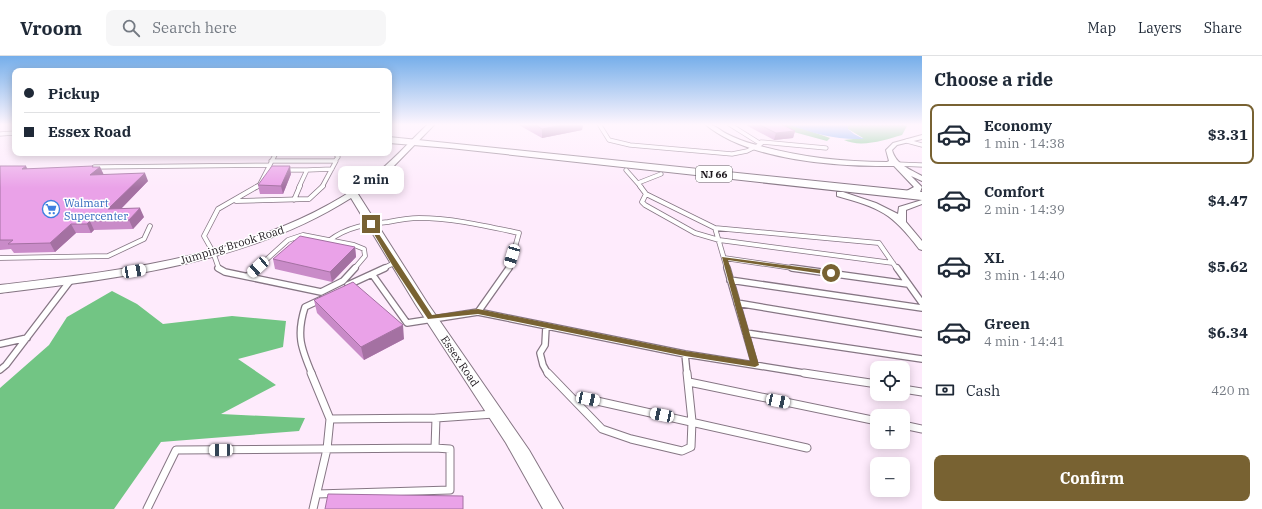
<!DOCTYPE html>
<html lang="en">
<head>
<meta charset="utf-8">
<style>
  :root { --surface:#fff; --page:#f6f6f7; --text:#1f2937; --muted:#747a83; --line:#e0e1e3; --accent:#786232 }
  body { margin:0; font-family:"IBM Plex Serif",serif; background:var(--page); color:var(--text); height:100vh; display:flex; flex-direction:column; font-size:15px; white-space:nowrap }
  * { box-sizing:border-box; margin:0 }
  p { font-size:13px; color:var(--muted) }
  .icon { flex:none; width:22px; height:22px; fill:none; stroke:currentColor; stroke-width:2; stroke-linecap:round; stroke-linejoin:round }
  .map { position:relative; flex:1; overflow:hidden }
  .side { display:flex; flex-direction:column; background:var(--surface); width:340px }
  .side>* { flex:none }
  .hud { position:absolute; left:12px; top:12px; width:380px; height:88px; border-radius:8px; box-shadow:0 2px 10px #0003; display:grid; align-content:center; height:88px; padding:0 12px; background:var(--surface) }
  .controls { position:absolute; left:870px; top:305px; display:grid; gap:8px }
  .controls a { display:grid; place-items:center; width:40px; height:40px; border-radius:8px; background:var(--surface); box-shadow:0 2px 10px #0003; font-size:20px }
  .end { position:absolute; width:18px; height:18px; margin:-9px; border:5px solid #786232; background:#fff; box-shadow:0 0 0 2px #fff }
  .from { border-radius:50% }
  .bubble { position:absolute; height:28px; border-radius:8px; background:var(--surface); box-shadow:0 2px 10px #0003; font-size:13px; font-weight:700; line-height:28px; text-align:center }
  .car { position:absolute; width:12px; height:24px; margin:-12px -6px; border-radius:5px; box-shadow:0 0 3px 1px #0007; background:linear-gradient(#fff 24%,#345 0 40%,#fff 0 76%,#345 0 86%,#fff 0) }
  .hud b { display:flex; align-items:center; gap:14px; height:38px; font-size:15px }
  .hud b+b { border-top:1px solid var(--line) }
  .hud i { width:10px; height:10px; background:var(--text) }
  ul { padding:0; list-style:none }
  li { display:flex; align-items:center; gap:12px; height:60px; margin:0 8px 6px; padding:0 4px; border:2px solid transparent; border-radius:8px }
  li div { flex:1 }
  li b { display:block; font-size:15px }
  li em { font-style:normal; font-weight:700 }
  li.active { border-color:var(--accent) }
  li>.icon { width:36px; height:36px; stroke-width:1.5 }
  h2 { padding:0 12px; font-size:18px; line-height:48px }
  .pay { display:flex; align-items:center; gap:10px; height:44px; padding:0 12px; font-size:15px }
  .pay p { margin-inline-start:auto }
  .action { display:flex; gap:8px; margin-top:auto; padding:8px 12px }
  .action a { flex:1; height:46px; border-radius:8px; background:var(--accent); color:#fff; font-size:16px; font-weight:700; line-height:46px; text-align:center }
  header { display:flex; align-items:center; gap:24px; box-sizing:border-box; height:56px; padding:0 20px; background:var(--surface); border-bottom:1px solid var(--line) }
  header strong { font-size:19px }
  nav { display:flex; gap:22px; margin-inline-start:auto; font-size:14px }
  .search { width:280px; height:36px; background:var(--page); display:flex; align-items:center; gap:10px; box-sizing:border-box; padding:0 14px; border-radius:8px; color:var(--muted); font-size:15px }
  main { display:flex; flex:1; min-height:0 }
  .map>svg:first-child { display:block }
</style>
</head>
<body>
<header>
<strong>Vroom</strong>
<div class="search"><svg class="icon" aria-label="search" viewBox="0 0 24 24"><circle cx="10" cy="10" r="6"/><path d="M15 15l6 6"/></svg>Search here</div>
<nav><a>Map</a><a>Layers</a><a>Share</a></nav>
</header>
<main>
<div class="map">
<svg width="922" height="453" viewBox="0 0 922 453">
  <rect width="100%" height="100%" fill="#feebfc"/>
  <path fill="#72c584" d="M771,68H790L830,82L827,85L779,72Z
    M848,68H903L907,70L902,79C885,84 861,92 844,84L863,82L848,73Z
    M112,235L137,248L163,268L232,260L286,265L283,291L238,303L276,329L221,358L305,362L299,375L161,386L114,453H0V332L49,289L67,261Z"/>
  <path fill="#6aa5ee" d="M848,68V73L854,78L864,83C834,84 818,78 789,69Z"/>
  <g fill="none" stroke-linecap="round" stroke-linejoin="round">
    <g stroke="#867684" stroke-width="5">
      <path id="service-far3" d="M599,68L609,84L630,89L732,98L747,95L761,88L729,68
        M0,78L15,77
        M907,85L922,89
        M761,86L826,92
        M335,97L338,101L335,105
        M271,105H336L322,131
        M896,108L922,109
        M94,111L269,109
        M285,114H307L299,131
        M307,114L332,113
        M626,114L641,131
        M638,127L661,118
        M256,131L259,130L276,97"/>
    </g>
    <g stroke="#867684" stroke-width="5.5">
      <path id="service-far2" d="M640,130L646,138L642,146L645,149L695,177L719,184L893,207
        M646,138L715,172L879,187L897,213
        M294,144L300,130
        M236,145L309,143L323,130
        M715,172L727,213
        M330,184C347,171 367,168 388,166C398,164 408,162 419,162C452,162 486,170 519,177L509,213
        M0,202L108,200L144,183L150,170
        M724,202L799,213
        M219,213L213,196L204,180L218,153L258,130
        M256,213L288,184L303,179L354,189L364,193L365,200L354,213
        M382,213L394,207"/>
    </g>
    <g stroke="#867684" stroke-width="8">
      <path id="service-far1" d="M218,212L225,216L321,236L343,225L355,212
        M727,212L755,309
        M792,212L908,228
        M897,212L922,247
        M372,218L407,267L478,256L685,298L810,318
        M248,220L257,212
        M730,224L922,252
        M348,229L385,212
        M737,247L922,278
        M478,256L509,212
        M546,271L545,289L540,297L543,309L548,318
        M746,277L922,303
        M0,288L27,282
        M685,298L687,318
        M0,314L6,309L70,225
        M312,318C301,292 296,279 305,251L320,244"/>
    </g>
    <g stroke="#867684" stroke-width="9">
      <path id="service" d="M311,317L330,363L436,362
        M548,317L602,373L631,383L682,395L691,391L692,365L687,317
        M804,317L877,328
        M689,326L877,365
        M903,333L922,336
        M575,344L588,343L807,392
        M903,369L922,373
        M317,438L450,434V393L435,392
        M147,453L176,394L435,392L436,362L494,358
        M313,453L327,393L330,363"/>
    </g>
    <g stroke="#867684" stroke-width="2">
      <path id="minor" d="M705,68C715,68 719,74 727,78C735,82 745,86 753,88C797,101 842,106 887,106L889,105L886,94L893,87L922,79V83L897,89L892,94C896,109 910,113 922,120V125L911,120L922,131L920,136L909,141H903V137L914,131L894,110C839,111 748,105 705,68Z
        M837,136H843L876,147L898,158L899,151L922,144V148L906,154V166L922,185V194L919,193C892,157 880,152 837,140Z"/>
    </g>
    <g stroke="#867684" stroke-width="2">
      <path id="tertiary" d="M428,68H435L390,114L358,138L428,248L529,394L563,453H543L506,387L416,249L351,142C247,208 120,222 0,237V229C126,214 261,200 368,124C390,108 408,87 428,68Z"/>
    </g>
    <g stroke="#867684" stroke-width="2">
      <path id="trunk" d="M389,81L922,136V144L450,92L389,87Z"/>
    </g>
    <use href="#service-far3" stroke="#fff" stroke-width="3.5"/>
    <use href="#service-far2" stroke="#fff" stroke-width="4"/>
    <use href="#service-far1" stroke="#fff" stroke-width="5.5"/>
    <use href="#service" stroke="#fff" stroke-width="7"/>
    <use href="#minor" fill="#fff" fill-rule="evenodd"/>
    <use href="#tertiary" fill="#fff" fill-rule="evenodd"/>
    <use href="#trunk" fill="#fff" fill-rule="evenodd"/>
  </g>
  <path fill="#c98bc8" d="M517,68H583L582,74L542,82Z
    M744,68H781L795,75L793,82L774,84Z
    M0,110L28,113L100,111L103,118L148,125L121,153L144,161L133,173L94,174L91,177H76L55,196L14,197L11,193L0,194Z
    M291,118L283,138H260L258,129Z
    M355,191L356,201L332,226L275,213L273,203Z
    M314,244L404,283L364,304L317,257Z"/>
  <path fill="#a471a2" d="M567,68H583L582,74L542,82V73Z
    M795,75L793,82L774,84L776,77Z
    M26,110L30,118L22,113Z
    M93,110L95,114L100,111L104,119H90L92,111Z
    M290,110L291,118L283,138L281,130Z
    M145,117L148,125L112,162L108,153Z
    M140,152L144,161L133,173L129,164Z
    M90,165L94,174L91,177L87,168Z
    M71,168L76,177L55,196L50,187Z
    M355,191L356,201L332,226L330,216Z
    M403,269L404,283L364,304L361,291Z"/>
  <path fill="#eaa2e8" stroke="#a471a2" d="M534,68H567L542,73Z
    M758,68H781L795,75L776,77Z
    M0,110H26L22,113L93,110L92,111H100L90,119L145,117L108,153L140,152L129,164L90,165L87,168H71L50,187L8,188L13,184H0Z
    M272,110H290L281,130L258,129Z
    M300,180L355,191L330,216L273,203Z
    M353,226L403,269L361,291L314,244Z
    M328,438L463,440V453H325Z"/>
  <linearGradient id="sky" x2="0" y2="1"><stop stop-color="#75aeea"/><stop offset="0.52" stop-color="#fff6fe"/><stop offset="1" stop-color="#fff6fe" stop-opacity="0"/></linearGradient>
  <rect width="922" height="132" fill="url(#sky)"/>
  <path fill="#786232" d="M371,166L432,259L478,253L685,295L750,305L722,201L831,215L834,217L831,219L728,204L759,309L755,311L685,300L478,258L428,263L394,212L368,168Z"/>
  <defs>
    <g id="supermarket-ring" transform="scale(0.9)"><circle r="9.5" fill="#fff" stroke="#3f7fe0" stroke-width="1.5"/><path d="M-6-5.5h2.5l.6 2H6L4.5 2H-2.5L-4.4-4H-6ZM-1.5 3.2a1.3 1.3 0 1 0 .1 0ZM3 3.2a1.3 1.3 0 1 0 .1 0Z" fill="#3f7fe0"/></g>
  </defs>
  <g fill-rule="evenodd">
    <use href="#supermarket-ring" x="51" y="153"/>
  </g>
  <g text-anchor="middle" stroke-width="3" stroke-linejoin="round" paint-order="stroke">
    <rect fill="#fff" stroke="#605c60" stroke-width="1" x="696" y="110" width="36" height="16" rx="3"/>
    <g font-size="10" font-weight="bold" fill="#1c161c">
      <text x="714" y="122">NJ 66</text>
    </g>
    <g font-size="11" fill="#366cbe" stroke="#fff" text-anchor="start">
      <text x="64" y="151">Walmart<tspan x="64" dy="13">Supercenter</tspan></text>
    </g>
    <g font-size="11" fill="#1c161c" stroke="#fff">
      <text transform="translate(232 189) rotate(-17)" y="4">Jumping Brook Road</text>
      <text transform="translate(460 305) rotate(56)" y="4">Essex Road</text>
    </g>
  </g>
</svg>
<div class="controls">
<a><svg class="icon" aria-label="locate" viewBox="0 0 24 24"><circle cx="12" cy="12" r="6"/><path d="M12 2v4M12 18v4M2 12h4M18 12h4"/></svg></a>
<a>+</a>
<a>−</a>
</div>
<i class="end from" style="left:831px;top:217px"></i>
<i class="end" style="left:371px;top:168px"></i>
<div class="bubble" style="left:338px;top:110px;width:66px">2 min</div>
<i class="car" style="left:512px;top:200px;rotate:197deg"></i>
<i class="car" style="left:258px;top:211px;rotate:228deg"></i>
<i class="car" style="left:134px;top:215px;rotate:80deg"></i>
<i class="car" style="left:588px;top:343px;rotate:102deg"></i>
<i class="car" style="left:778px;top:345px;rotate:102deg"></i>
<i class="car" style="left:662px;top:359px;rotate:282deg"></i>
<i class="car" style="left:221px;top:394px;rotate:270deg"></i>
<div class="hud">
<b><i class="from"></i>Pickup</b>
<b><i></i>Essex Road</b>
</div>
</div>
<section class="side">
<h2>Choose a ride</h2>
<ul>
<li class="active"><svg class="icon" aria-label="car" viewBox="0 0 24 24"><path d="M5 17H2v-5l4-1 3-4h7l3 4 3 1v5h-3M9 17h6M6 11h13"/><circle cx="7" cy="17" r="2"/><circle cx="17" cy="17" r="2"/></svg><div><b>Economy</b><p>1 min · 14:38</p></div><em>$3.31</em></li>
<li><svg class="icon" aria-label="car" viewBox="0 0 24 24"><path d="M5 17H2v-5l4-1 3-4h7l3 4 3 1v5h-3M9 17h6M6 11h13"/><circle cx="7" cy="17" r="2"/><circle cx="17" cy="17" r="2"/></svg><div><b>Comfort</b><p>2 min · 14:39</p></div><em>$4.47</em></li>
<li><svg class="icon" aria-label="car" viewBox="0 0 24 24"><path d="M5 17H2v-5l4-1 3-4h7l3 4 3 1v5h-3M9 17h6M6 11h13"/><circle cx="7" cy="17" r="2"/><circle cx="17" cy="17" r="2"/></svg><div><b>XL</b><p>3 min · 14:40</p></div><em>$5.62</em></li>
<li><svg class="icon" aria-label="car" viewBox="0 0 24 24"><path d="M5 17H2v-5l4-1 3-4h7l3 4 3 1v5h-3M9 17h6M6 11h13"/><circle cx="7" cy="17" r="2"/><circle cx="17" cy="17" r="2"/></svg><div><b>Green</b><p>4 min · 14:41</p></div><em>$6.34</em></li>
</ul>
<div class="pay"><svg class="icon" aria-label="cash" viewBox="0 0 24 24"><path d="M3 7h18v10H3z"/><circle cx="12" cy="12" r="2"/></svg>Cash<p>420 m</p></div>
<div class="action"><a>Confirm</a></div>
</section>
</main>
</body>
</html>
